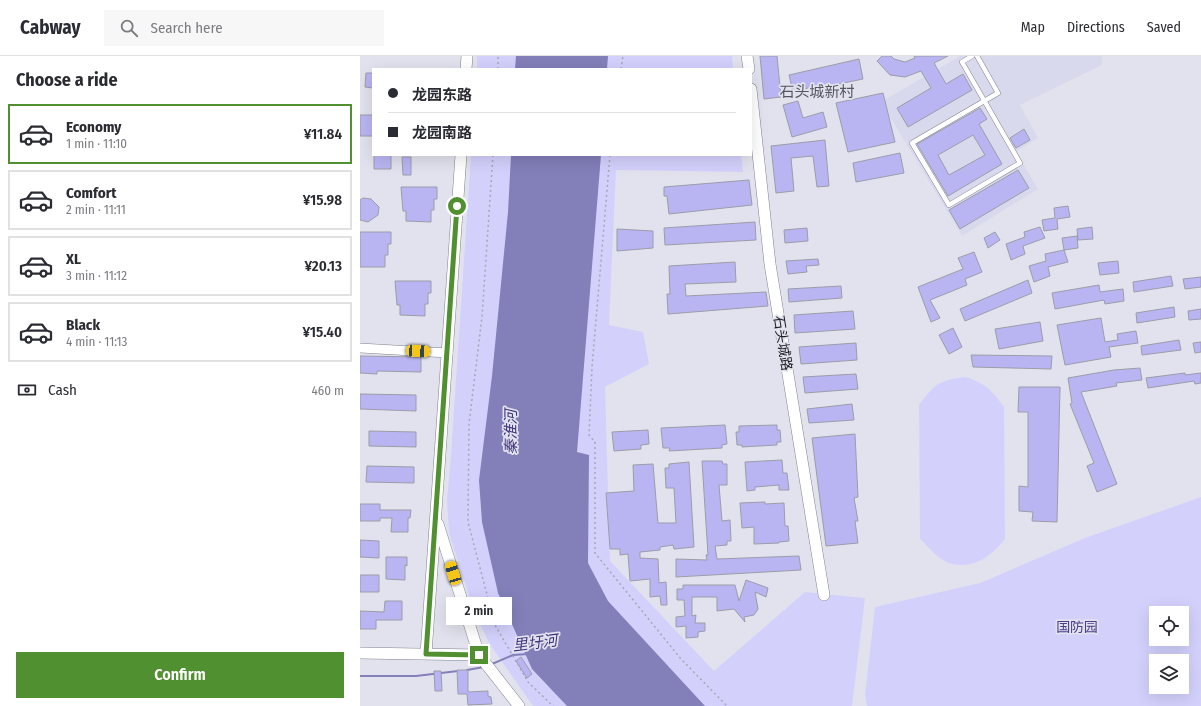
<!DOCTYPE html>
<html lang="en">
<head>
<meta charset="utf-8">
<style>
  :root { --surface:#fff; --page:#f7f7f7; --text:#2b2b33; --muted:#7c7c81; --line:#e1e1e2; --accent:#509031 }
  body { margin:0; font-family:"Fira Sans Condensed","Noto Sans SC",sans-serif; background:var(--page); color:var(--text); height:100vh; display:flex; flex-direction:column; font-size:15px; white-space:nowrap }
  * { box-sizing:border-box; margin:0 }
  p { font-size:13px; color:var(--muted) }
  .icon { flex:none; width:22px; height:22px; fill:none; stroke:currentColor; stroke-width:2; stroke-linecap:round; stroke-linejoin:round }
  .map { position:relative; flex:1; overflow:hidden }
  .drawer { display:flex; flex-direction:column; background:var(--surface); width:360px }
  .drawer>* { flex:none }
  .guide { position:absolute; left:12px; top:12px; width:380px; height:88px; border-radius:0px; box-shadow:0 4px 16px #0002; display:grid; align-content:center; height:88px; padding:0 16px; background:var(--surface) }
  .controls { position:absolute; left:789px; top:550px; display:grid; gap:8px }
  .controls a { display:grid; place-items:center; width:40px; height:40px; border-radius:0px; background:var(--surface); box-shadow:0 4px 16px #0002; font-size:20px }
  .end { position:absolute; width:18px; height:18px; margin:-9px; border:5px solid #509031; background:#fff; box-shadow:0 0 0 2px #fff }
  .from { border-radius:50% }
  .bubble { position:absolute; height:28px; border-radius:0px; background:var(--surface); box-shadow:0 4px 16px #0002; font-size:13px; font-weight:600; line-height:28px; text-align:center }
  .car { position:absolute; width:12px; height:24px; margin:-12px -6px; border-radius:5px; box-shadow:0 0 3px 1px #0007; background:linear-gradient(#f5c518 24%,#345 0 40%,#f5c518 0 76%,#345 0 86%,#f5c518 0) }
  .guide b { display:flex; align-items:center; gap:14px; height:38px; font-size:15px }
  .guide b+b { border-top:1px solid var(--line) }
  .guide i { width:10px; height:10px; background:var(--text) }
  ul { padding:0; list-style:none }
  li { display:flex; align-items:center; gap:12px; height:60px; margin:0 8px 6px; padding:0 8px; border:2px solid var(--line); border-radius:0px }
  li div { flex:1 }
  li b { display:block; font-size:15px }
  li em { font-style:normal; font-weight:600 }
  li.active { border-color:var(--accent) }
  li>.icon { width:36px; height:36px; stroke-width:1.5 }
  h2 { padding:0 16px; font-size:18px; line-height:48px }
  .pay { display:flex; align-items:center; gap:10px; height:44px; padding:0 16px; font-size:15px }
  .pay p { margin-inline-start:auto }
  .cta { display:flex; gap:8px; margin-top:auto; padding:8px 16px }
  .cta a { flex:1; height:46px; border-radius:0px; background:var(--accent); color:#fff; font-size:16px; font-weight:600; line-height:46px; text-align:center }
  header { display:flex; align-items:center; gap:24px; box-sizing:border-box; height:56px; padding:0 20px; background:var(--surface); border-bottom:1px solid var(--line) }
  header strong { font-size:19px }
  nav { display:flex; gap:22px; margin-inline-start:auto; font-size:14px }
  .search { width:280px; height:36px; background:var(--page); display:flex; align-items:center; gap:10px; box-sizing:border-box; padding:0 14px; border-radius:0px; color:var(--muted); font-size:15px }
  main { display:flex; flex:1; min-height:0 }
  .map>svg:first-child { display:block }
</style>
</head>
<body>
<header>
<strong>Cabway</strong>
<div class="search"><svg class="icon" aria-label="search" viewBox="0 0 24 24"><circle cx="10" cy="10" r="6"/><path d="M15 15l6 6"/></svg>Search here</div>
<nav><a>Map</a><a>Directions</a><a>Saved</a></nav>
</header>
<main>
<section class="drawer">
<h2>Choose a ride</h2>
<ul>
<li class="active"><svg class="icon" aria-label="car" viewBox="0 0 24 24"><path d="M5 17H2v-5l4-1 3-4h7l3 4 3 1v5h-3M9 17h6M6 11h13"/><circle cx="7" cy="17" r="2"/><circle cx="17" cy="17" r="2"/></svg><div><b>Economy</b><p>1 min · 11:10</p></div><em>¥11.84</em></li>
<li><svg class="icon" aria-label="car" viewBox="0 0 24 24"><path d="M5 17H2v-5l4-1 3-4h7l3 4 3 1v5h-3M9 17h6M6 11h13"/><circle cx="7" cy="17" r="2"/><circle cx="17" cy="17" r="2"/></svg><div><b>Comfort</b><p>2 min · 11:11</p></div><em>¥15.98</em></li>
<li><svg class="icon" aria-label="car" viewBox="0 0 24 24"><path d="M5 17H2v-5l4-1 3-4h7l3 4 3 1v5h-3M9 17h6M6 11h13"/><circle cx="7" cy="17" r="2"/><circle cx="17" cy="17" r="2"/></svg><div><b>XL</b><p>3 min · 11:12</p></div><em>¥20.13</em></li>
<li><svg class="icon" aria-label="car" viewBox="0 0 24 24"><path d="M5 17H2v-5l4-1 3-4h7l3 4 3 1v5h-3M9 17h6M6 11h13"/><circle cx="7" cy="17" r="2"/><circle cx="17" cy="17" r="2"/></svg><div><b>Black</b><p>4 min · 11:13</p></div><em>¥15.40</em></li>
</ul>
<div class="pay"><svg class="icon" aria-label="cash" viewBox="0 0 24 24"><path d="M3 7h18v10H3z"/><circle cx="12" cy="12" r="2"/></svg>Cash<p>460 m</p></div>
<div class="cta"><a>Confirm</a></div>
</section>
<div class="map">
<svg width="841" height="650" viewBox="0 0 841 650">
  <rect width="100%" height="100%" fill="#e2e2ee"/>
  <path fill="#d9d9ed" d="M600,0H742V9L660,49L678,82L656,96L678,133L602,180L521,46Z"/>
  <path fill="#d3d1fc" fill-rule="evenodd" d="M117,0H372L373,13H117Z
    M111,99H381L383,116L256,114L249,269L283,276L289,308L245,331L250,505L354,615L445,536L505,542L492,650H173L129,587L113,552L89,477L87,443L90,413Z
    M606,321C626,328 632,334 644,351L645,483C632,499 615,513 592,508C579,505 569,491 560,483L559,349C574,328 580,324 606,321Z
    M841,441V650H507L505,639L515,551L620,527L725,482ZM796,557H822V583H796ZM796,605H822V631H796Z"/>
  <path fill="#837fb9" d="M156,0H248L247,13H155Z
    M151,99H241L217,396L229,399L228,507L248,545L345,650H207L172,613L138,537L122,466L119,424L132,320L148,156Z"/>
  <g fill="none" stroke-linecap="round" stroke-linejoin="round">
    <path stroke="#837fb9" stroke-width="2" d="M132,608L153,599L168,598
      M107,614L124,611
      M0,620H56L98,615"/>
  </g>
  <path fill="#b9b5f3" stroke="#9c9ca8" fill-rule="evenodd" d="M400,0H417L421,41L404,43Z
    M522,0H531L534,3L545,6L555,2L554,0H588L574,7L586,28L603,18L612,34L548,71L537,52L571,32L561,15L545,21L530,19L517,5Z
    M499,3L503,23L455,33V30L433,36L429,19Z
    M6,17H13V32L5,31Z
    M523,37L535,86L488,96L476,47Z
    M438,45L443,62L463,56L467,71L432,81L423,49Z
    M620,52L627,63L619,68L642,108L588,140L557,88ZM613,79L625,99L589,119L578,99Z
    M0,59H13V80H0Z
    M664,73L670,84L656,92L650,82Z
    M465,84L469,130L457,131L453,100L431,102L434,135L416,137L411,90Z
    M540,97L544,117L496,126L493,107Z
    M14,99H31V113H14Z
    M42,101H51V119H43Z
    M658,114L669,132L600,173L589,154Z
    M389,124L392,149L309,158L307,140H304V131Z
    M41,131H77V143H74V154H71V166L46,165V155H43Z
    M3,142L11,143L19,151L18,159L8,166L0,164V144Z
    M708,150L710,161L697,163L698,173L684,175L682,164L695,162L694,152Z
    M395,166L396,184L305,189L304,172Z
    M680,171L685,182L663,190L665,198L651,204L646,188L665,181L664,176Z
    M732,171L733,183L718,184L717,173Z
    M447,172L448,185L425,187L424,174Z
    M257,173L293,175V192L257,195Z
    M0,176H31V188H28V199H25V211H0Z
    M635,176L640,184L628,192L624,182Z
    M717,180L718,192L704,194L702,182Z
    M704,194L708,206L688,211L690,220L674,226L669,210L686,205L685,198Z
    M614,196L622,216L605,223L607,229L570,244L580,262L571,266L558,231L603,213L598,202Z
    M458,203L459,209L446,210L447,216L428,218L426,205Z
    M758,205L759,217L740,219L738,207Z
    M375,206L376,226L325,228L326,240L406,236L408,250L308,258L307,238H310L309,210Z
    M811,220L813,230L774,236L773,226Z
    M841,221V231L825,233L823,223Z
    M668,224L672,237L605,265L600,253Z
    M35,225H71V237H68V248H65V260L40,259V249H37Z
    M739,229L740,236L763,233L764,245L745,248L744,244L695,253L692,237Z
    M481,230L482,242L429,246L428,233Z
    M814,251L815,261L777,267L776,257Z
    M841,253V263L829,264L828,255Z
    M493,255L495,273L435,277L434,259Z
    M741,262L745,286L758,284L757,278L776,275L778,287L749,291L751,301L705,309L697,269Z
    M680,266L683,285L639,293L635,273Z
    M593,272L602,291L589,298L579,279Z
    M819,284L821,294L782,299L781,290Z
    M841,286V296L835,297L833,287Z
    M496,287L497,304L441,308L439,291Z
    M611,299L692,300L691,313L613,311Z
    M0,300L61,301V316L17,315V318L0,317Z
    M780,312L782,324L756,327L757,330L721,336L757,428L737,436L727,410L734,407L710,348L712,347L708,322L754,314Z
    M825,317V319L841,317V327L835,328L834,325L788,332L786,322Z
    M496,318L498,333L445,337L443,321Z
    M659,331H700L697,466L672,465L673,456L659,455V430L668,431V356H658Z
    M0,338L56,339V355L0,353Z
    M492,348L494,364L449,367L447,353Z
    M365,369L367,388L362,389V392L309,395L310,392H303L301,372Z
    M417,369V374H420L421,386H417V389L382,391V389H377L376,376H379V370Z
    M288,374L289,388L281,389V393L254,395L252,376Z
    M9,375L56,376V391L9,390Z
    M495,378L498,441L494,442L498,465H495L498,487L466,490L452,382Z
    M422,404L423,417H427L429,434H419V429L395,431V434L387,435L385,406Z
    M342,405H362L363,408H367V429H359L362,465L370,464L371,485H367V489L355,490L357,503L439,500L441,514L316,521V503L347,504L346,499H348Z
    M329,406L334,491L314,493L313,489L300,491V494L280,496V502L298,503L299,527L306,526L307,549H301L300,540L290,541V523L270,525L268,498L260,499V493H250L246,437L274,435L273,409L293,408L298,467H316L314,432H306L305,412H309V408Z
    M7,410L54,411V427L6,426Z
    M405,446V448L424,447L425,470H428L429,485L419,486V487L394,488V471L382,472L380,447Z
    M0,448H20V454H51L50,462H48V476H31L32,462H20V465H0Z
    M0,484L19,485V502L0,501Z
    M26,501H47V510L45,509V524L26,523Z
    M0,519H19V536H0Z
    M386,524L408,532L406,541L395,536L398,553L394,559L384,561L385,566L374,553L357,555V541H332V560L336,559L335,567H345V575L338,576V581L326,582V570L316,571V561L325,560L324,544H317V533H323V529H375L379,545Z
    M25,545H42V564H16V573H0V555L24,556Z
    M161,601L172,618L167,622L156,605Z
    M97,614H108V636L128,635V640L131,641L132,648L108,649L107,638H98Z
    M74,615H81L82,635H75Z"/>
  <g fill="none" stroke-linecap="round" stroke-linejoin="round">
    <g stroke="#82818d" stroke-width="5.5">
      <path id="service" d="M612,0L602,6L660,107L589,149L552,87L638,37L617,0"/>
    </g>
    <g stroke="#82818d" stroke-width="10">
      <path id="minor" d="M0,292L88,297"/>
    </g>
    <g stroke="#82818d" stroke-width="12">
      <path id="tertiary" d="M387,0L389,13
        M106,13L107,0
        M391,33L410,208L464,539
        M78,468L119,599L159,650
        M0,597L119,599
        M66,598L101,99"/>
    </g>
    <path stroke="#a6a6b0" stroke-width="1.5" stroke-dasharray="2 3" stroke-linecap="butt" d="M138,13V0
      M261,13L263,0
      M133,99L122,261L109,368L108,466L135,569L168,626L193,650
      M250,99L232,311L229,379L235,386V497L321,603L367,650"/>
    <use href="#service" stroke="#fff" stroke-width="4.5"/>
    <use href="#minor" stroke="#fff" stroke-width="9"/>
    <use href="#tertiary" stroke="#fff" stroke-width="11"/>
  </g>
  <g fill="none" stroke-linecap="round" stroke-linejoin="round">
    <path stroke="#509031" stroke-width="5" d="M97,150L66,598L119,599"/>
  </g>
  <g text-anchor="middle" stroke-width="3.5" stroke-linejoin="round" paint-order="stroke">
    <g font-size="14" fill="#1d1d22" stroke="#e2e2ee">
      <text transform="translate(423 287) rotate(81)" y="5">石头城路</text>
    </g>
    <g font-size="14" fill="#4b4089" stroke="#e2e2ee">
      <text x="717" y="576">国防园</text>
    </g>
    <g font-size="15" fill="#565661" stroke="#e2e2ee">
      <text x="457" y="41">石头城新村</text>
    </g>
    <g font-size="15" font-style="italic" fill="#3f337b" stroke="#e2e2ee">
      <text transform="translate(151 376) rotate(-90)" y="5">秦淮河</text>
      <text transform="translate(175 587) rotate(-7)" y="5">里圩河</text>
    </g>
  </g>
</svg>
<div class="controls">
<a><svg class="icon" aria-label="locate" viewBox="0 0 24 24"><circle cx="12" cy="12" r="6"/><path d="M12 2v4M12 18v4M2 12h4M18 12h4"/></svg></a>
<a><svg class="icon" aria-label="layers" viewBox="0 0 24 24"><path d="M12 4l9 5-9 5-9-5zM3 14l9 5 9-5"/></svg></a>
</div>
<i class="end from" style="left:97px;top:150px"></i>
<i class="end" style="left:119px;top:599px"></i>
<div class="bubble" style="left:86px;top:541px;width:66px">2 min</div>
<i class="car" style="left:58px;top:295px;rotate:93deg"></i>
<i class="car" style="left:93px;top:517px;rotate:343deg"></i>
<div class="guide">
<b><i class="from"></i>龙园东路</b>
<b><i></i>龙园南路</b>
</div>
</div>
</main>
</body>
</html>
